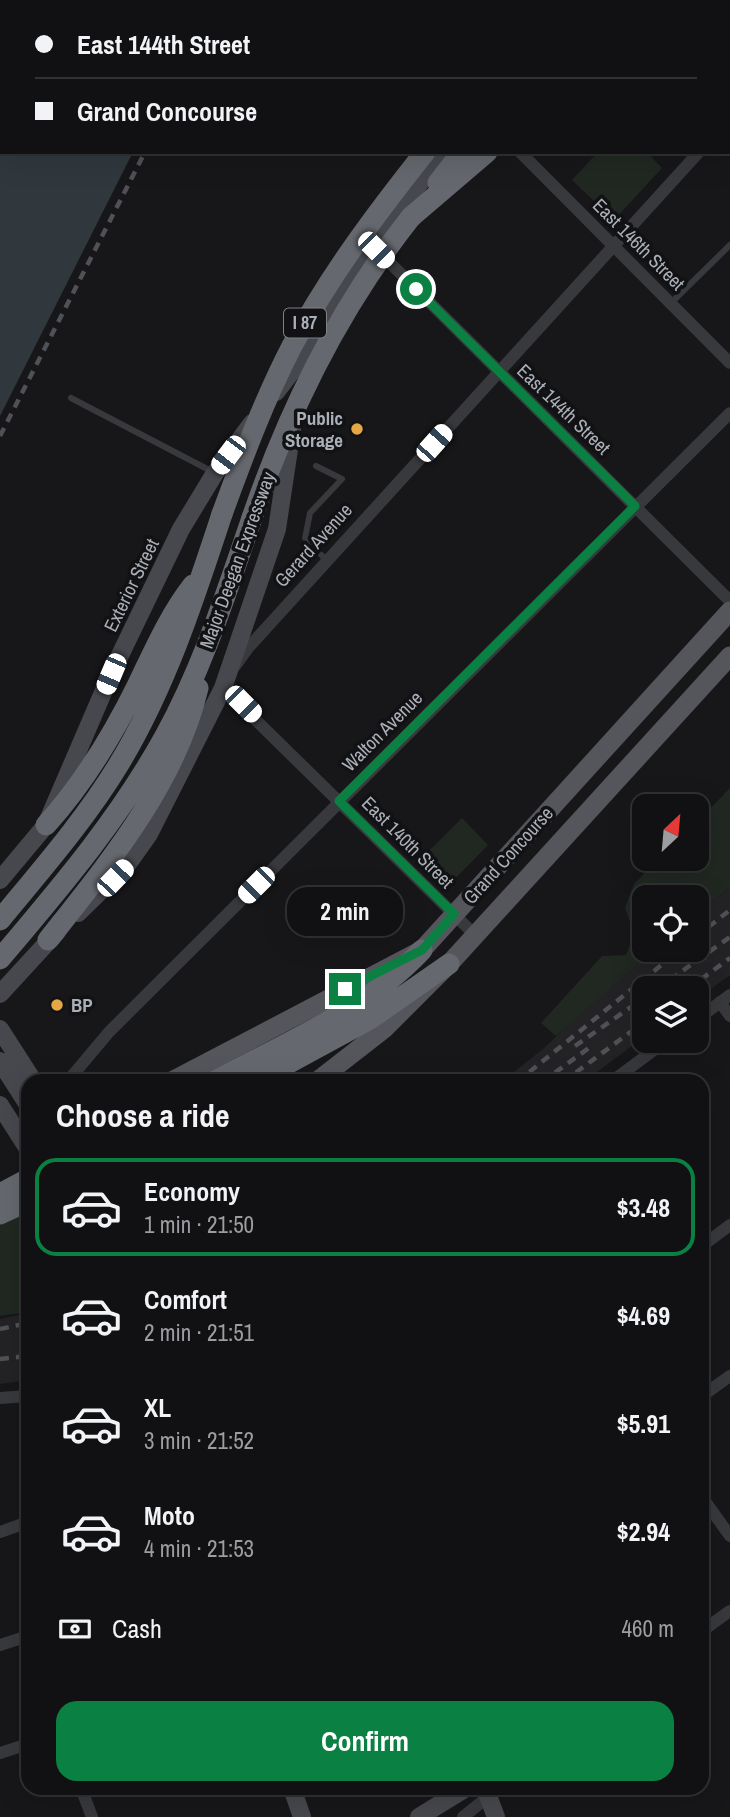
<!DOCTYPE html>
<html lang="en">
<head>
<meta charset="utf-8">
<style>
  :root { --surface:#111113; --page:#1a1a1c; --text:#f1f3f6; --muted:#9c9da0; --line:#303133; --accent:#0b8043 }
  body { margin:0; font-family:"Archivo Narrow",sans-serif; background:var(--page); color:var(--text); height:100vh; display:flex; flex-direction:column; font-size:26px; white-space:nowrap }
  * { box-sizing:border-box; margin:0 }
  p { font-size:23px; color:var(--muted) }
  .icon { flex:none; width:38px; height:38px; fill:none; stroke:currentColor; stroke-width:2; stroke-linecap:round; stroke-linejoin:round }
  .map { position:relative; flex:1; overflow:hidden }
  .panel { position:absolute; left:21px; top:1074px; width:688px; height:721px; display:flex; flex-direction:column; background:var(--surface); border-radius:21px; box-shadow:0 7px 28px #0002,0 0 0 2px var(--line) }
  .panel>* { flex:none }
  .hud { position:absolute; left:0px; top:0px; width:732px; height:154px; box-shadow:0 7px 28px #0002,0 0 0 2px var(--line); display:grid; align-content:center; height:154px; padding:0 35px; background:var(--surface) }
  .needle { width:46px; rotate:26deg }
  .buttons { position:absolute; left:632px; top:794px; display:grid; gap:14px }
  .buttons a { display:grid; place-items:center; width:77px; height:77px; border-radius:14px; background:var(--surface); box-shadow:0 7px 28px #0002,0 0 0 2px var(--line); font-size:35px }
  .end { position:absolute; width:32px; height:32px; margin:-16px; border:9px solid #0b8043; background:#fff; box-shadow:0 0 0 4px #fff }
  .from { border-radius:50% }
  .bubble { position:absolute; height:49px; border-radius:21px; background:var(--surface); box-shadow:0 7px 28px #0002,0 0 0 2px var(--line); font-size:23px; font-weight:800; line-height:49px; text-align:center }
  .car { position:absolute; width:21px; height:42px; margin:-21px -10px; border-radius:9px; box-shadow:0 0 5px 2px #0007; background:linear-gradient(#fff 24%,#345 0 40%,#fff 0 76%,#345 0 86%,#fff 0) }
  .hud b { display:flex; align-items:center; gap:24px; height:66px; font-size:26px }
  .hud b+b { border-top:2px solid var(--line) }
  .hud i { width:18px; height:18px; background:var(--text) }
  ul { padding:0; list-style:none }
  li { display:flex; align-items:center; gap:21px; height:98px; margin:0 14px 10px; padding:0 21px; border:4px solid transparent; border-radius:21px }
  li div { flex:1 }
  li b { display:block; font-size:26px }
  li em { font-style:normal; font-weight:800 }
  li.active { border-color:var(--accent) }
  li>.icon { width:63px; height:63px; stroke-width:1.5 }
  h2 { padding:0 35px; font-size:32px; line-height:84px }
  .pay { display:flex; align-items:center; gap:18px; height:77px; padding:0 35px; font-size:26px }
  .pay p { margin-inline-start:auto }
  .primary-button { display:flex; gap:14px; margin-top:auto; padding:14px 35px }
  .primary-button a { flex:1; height:80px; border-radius:21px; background:var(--accent); color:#fff; font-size:28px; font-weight:800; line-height:80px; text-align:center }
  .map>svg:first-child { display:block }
</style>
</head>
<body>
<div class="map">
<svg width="730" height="1817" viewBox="0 0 730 1817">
  <rect width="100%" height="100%" fill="#171719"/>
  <path fill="#232326" d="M730,887V975L697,999L696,989H644V1037L585,1081L501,1082L543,1049L614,981L653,950H696L697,907L703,908Z
    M28,1313V1380L0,1384V1319Z"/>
  <path fill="#212822" d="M598,152H647L662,168L614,220L572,180Z
    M730,788V887L703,908L697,907L696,898H644V950H653L556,1036L541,1023L602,956L626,955L634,934L625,908L634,884L659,859H696L697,822Z
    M462,818L488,845L451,883L423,857Z
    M28,1210V1312L0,1316V1222Z"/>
  <path fill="#30383e" d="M0,0H210L2,2V152H133L0,416Z"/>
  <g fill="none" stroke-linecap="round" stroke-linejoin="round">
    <path stroke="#38393d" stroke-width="6" d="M671,303L730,245
      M71,398L213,472
      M316,466L342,479L310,513L305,538L327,561"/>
    <path stroke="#38393d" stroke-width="12" d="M520,152L730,363
      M380,253L730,601
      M235,666L248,648L699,152
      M226,682L223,688L475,935
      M720,1002L730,1016
      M696,1020L730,995
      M67,1082L109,1032L730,413
      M611,1082L666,1041
      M702,1246L730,1225
      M702,1396L730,1376
      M0,1398L28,1396
      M702,1497L730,1536
      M0,1532L28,1522
      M702,1631L730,1611
      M0,1645L28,1636
      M0,1753L28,1744
      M81,1788L92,1817
      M463,1817L499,1788"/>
    <path stroke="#46484d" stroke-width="18" d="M576,2L578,0
      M632,2L633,0
      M276,392L303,357L356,265L444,152
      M0,880L46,825L111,674L181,529L215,473L252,423
      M78,913L127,865L149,834L223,688L277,529L293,423
      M0,994L57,932
      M0,1029L34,1082
      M0,1061L28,1105
      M0,1105L28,1149
      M292,1788L302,1817
      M485,1788L496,1817
      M419,1817L466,1788"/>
    <path stroke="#54565c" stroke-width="19" d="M170,1082L422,950L730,611
      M316,1082L384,1029L449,964L730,656"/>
    <path stroke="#65686e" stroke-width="21" d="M531,2L532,0
      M564,2L565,0
      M611,2L612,0
      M438,183L462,152
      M411,217L487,152
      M46,825C84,783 113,735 138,684C155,649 169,616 193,585
      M0,920C42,869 85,820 119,764C166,686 194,599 222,514
      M48,940C107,865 176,783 198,688
      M0,959C60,888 120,818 165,736C203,667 226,593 252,518
      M213,1082C285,1043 365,1011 422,950
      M254,1082L370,1019L449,964
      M0,1194L28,1179
      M0,1214L28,1201"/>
    <path stroke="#4f5156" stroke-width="4.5" stroke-dasharray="9 7" stroke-linecap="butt" d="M216,2L217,0
      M0,436L145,152
      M696,937L730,910
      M657,989L730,937
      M688,989L730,958
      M575,1046L644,998
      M517,1082L680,950
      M542,1082L593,1045
      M563,1082L644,1022
      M0,1329L28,1323
      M0,1359L28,1356"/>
    <path stroke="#65686e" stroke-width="21" d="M222,514C243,457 264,400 292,346C329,276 376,214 425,152
      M252,518C289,409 339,308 411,217"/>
  </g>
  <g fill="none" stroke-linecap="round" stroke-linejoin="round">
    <path stroke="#0b8043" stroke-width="9" d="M345,989L422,950L454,914L339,801L635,506L416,289"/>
  </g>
  <g fill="#e4a743" stroke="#121214" stroke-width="2.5">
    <circle cx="357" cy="429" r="7"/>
    <circle cx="57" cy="1005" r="7"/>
  </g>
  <g text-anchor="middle" stroke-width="7" stroke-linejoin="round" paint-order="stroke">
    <rect fill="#121214" stroke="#7c8087" stroke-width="2" x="284" y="308.5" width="42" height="29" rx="5"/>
    <g font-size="18" font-weight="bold" fill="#aaafb8">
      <text x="305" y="329">I 87</text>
    </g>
    <g font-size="19" fill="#aaafb8" stroke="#121214">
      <text transform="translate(639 244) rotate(45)" y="7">East 146th Street</text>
      <text transform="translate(564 409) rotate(44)" y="7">East 144th Street</text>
      <text transform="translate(313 545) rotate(-48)" y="7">Gerard Avenue</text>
      <text transform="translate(237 560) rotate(-70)" y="7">Major Deegan Expressway</text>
      <text transform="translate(131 585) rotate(-64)" y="7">Exterior Street</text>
      <text transform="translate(382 731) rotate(-45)" y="7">Walton Avenue</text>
      <text transform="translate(408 842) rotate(45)" y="7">East 140th Street</text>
      <text transform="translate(508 855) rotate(-48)" y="7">Grand Concourse</text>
    </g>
    <g font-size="19" font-weight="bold" fill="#aaafb8" stroke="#121214" text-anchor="end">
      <text x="343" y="425">Public<tspan x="343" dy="22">Storage</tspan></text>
      <text x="71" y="1012" text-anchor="start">BP</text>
    </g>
  </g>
</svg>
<div class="buttons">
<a><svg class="needle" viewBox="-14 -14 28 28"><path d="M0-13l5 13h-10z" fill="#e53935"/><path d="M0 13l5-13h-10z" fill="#9c9da0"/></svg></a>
<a><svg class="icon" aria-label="locate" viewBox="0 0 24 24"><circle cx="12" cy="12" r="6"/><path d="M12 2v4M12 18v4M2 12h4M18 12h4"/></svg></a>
<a><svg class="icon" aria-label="layers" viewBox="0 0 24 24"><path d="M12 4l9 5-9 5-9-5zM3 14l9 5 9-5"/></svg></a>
</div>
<i class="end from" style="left:416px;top:289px"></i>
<i class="end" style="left:345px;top:989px"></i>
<div class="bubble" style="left:287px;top:887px;width:116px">2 min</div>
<i class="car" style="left:376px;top:250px;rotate:135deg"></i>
<i class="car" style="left:434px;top:443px;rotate:42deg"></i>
<i class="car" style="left:228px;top:455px;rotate:217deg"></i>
<i class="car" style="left:111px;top:674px;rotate:203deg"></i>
<i class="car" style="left:243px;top:704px;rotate:135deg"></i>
<i class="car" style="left:115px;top:878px;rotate:44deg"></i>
<i class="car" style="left:256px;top:885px;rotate:225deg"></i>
<div class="hud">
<b><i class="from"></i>East 144th Street</b>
<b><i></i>Grand Concourse</b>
</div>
<section class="panel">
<h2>Choose a ride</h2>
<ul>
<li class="active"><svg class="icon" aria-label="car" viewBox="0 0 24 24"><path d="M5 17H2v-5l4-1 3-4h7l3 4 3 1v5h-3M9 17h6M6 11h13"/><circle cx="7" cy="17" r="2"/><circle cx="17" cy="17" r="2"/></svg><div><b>Economy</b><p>1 min · 21:50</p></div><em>$3.48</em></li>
<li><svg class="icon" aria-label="car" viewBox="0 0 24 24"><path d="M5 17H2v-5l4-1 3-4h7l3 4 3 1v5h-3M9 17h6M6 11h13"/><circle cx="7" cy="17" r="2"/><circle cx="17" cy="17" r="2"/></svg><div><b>Comfort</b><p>2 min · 21:51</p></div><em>$4.69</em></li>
<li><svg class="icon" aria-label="car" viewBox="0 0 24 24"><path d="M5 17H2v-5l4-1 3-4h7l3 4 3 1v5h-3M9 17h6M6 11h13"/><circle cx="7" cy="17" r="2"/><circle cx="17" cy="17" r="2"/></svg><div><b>XL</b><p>3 min · 21:52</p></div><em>$5.91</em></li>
<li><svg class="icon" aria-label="car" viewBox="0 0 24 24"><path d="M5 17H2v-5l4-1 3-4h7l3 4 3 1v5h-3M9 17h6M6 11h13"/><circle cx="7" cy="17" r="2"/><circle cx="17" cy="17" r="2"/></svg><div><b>Moto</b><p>4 min · 21:53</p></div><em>$2.94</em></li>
</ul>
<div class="pay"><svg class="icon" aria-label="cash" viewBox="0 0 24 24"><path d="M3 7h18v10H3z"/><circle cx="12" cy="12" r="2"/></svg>Cash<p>460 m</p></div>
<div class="primary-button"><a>Confirm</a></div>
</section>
</div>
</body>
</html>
